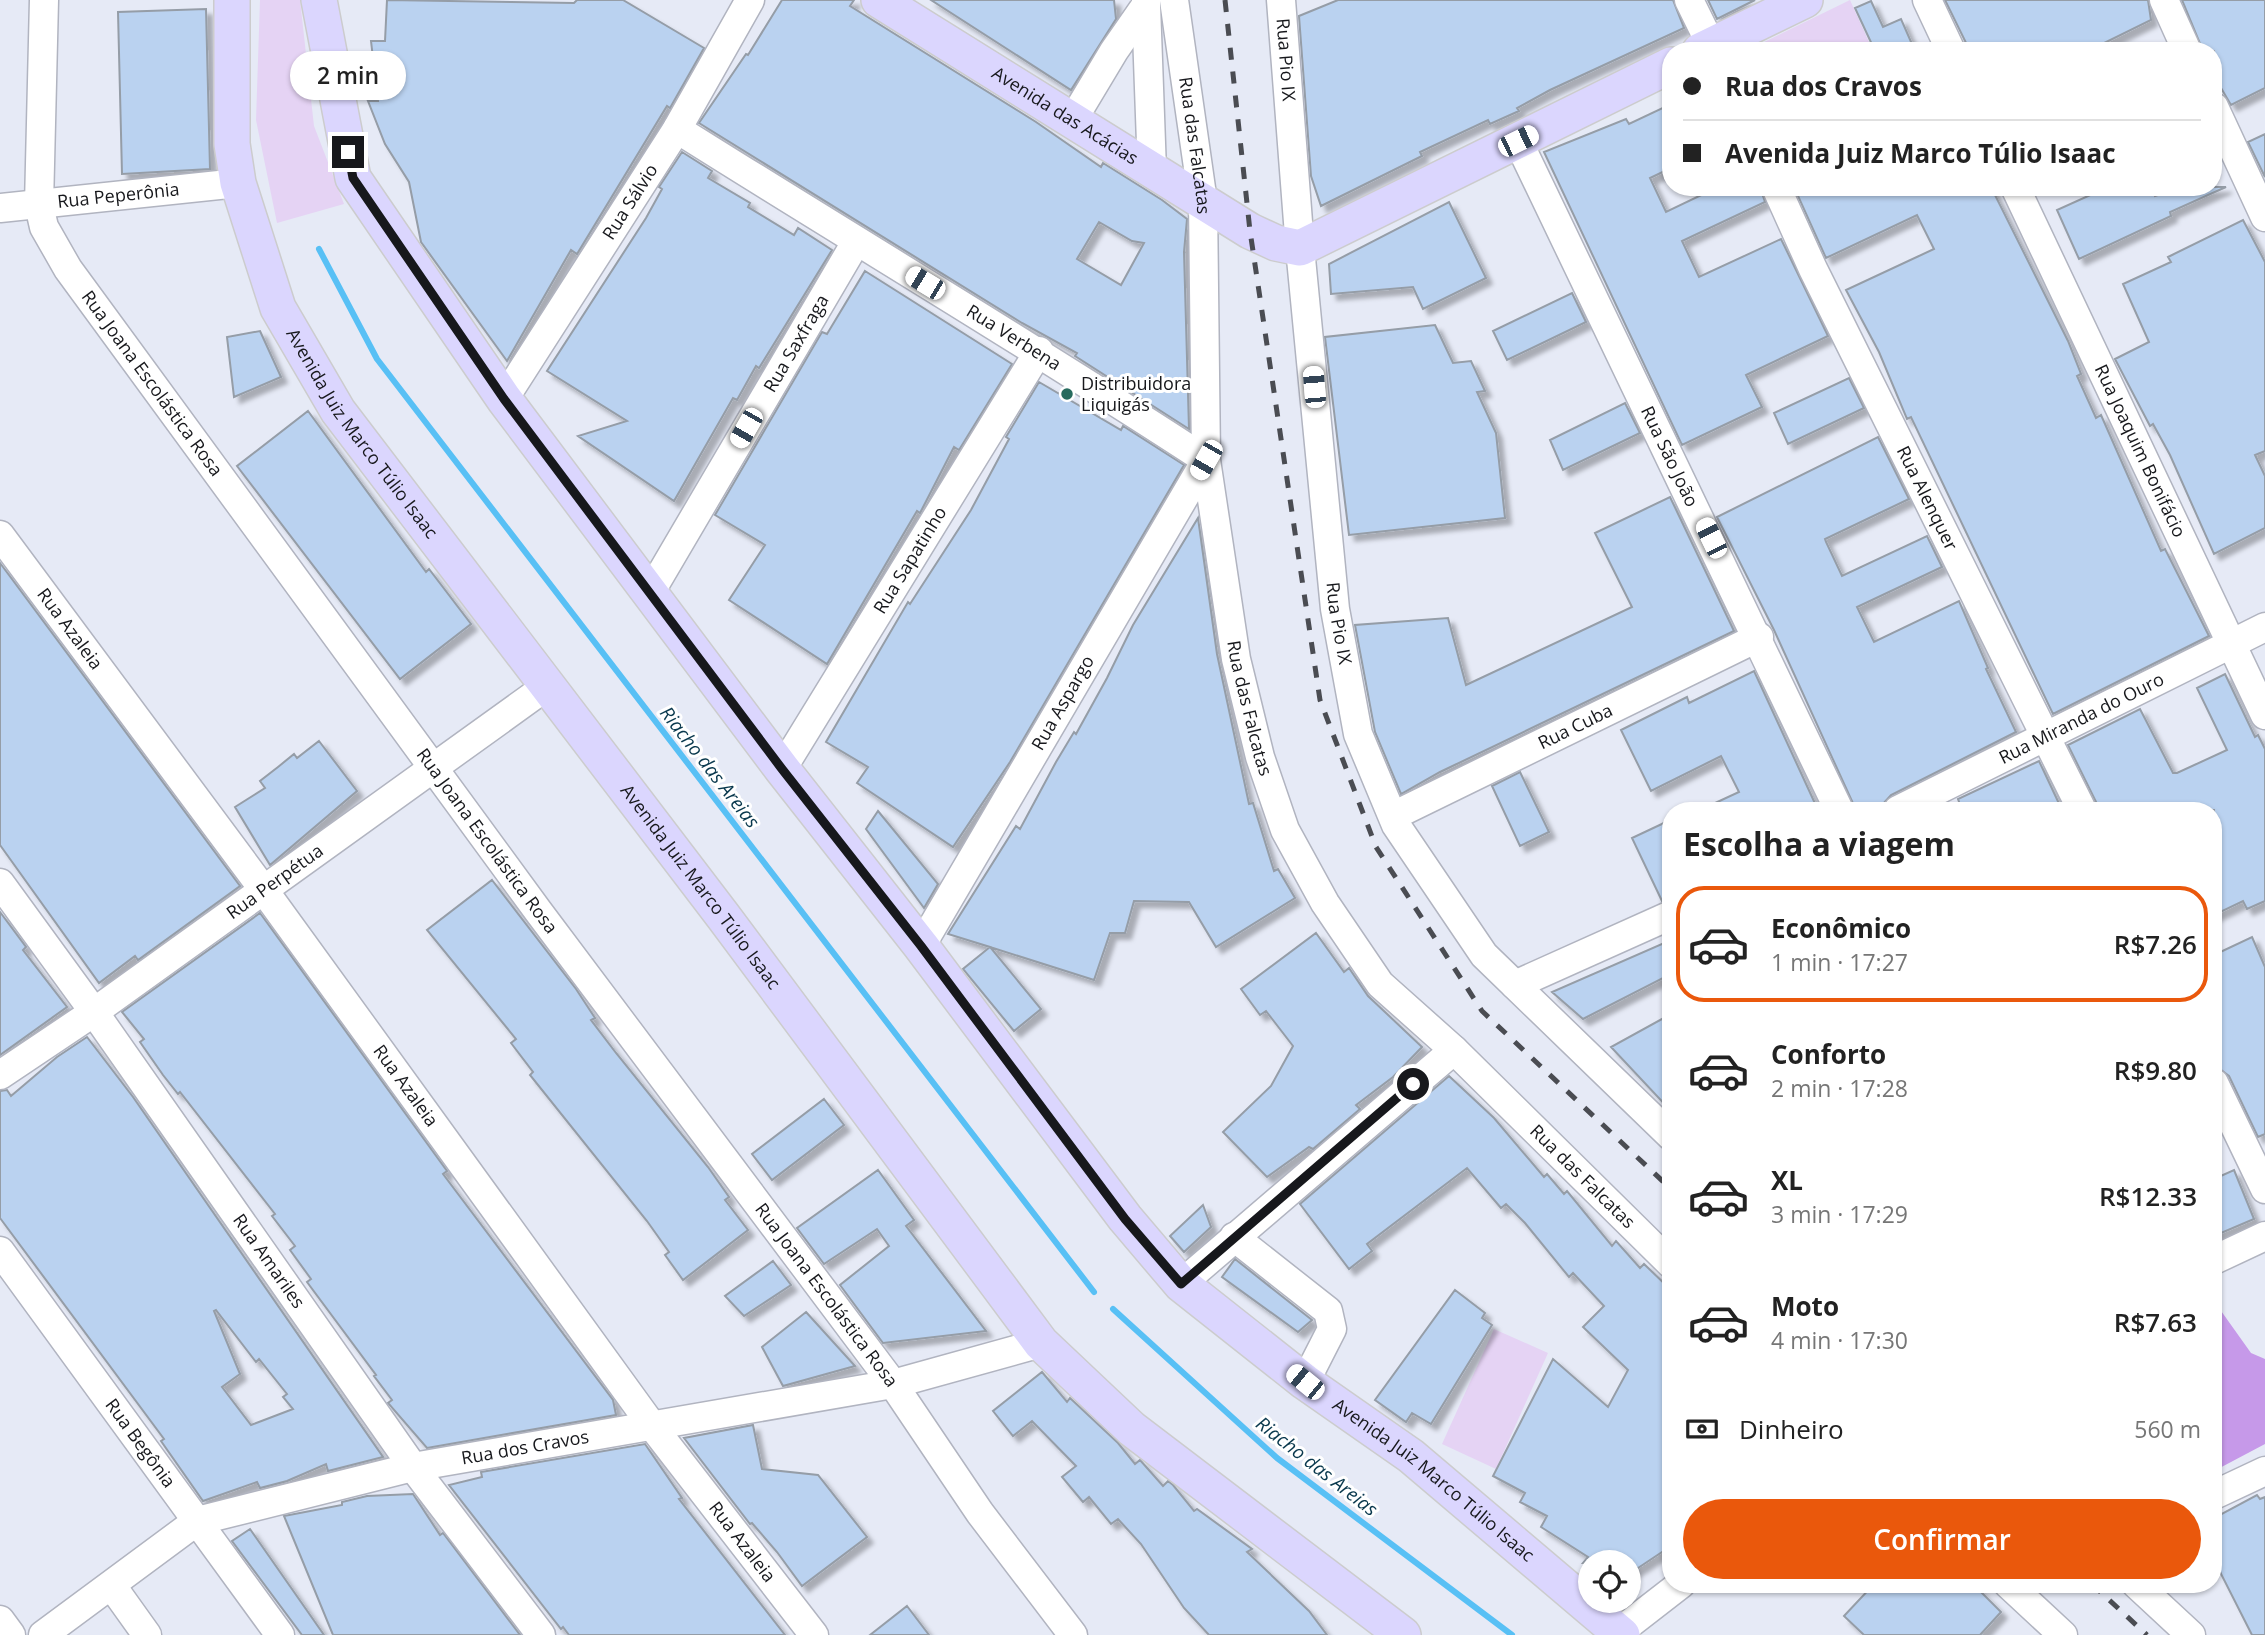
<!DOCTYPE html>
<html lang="pt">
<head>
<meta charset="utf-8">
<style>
  :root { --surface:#fff; --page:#f2f2f2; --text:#222; --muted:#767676; --line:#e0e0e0; --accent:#ea580c }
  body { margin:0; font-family:"Open Sans",sans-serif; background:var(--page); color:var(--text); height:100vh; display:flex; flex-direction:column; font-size:26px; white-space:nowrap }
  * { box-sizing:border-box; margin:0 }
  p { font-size:23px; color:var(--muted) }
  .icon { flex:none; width:38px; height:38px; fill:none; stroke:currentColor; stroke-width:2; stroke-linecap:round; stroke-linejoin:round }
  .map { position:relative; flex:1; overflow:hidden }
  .sheet { position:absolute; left:1662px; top:802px; width:560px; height:791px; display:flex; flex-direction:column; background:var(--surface); border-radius:28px; box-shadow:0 2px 5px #0004 }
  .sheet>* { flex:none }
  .top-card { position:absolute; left:1662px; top:42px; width:560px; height:154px; border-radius:28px; box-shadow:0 2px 5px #0004; display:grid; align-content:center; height:154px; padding:0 21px; background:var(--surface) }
  .controls { position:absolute; left:1578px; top:1550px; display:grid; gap:14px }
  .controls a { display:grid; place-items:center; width:63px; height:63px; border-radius:50%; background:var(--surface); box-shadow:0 2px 5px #0004; font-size:35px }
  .end { position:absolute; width:32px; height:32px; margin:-16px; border:9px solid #17181c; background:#fff; box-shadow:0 0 0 4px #fff }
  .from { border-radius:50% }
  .bubble { position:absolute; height:49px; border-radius:24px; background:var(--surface); box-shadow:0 2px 5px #0004; font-size:23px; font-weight:600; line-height:49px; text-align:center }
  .car { position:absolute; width:21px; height:42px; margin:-21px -10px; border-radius:9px; box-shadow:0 0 5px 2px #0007; background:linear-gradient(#fff 24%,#345 0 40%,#fff 0 76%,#345 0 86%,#fff 0) }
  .top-card b { display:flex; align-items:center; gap:24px; height:66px; font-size:26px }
  .top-card b+b { border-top:2px solid var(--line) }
  .top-card i { width:18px; height:18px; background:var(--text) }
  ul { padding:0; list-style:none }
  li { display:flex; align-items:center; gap:21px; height:116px; margin:0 14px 10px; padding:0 7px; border:4px solid transparent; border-radius:28px }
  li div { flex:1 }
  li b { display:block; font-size:26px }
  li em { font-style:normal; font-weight:600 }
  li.on { border-color:var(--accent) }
  li>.icon { width:63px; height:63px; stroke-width:1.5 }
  h2 { padding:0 21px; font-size:32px; line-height:84px }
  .pay { display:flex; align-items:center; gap:18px; height:77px; padding:0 21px; font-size:26px }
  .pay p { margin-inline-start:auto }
  .button { display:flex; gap:14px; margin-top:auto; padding:14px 21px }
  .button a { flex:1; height:80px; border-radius:42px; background:var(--accent); color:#fff; font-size:28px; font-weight:600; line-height:80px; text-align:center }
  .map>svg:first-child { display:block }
</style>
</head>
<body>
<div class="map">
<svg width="2265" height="1635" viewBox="0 0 2265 1635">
  <defs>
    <filter id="shadow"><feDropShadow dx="6" dy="6" stdDeviation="2" flood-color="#0004"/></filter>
  </defs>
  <rect width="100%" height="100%" fill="#e6eaf6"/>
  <path fill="#e5d3f4" d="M260,0H300L314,126L344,204L277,223L256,120Z
    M1850,0L1873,51H1746Z
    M1494,1329L1548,1353L1496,1469L1442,1444Z"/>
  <path fill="#c699e9" d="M2214,1301L2251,1353L2265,1359V1444L2214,1471Z"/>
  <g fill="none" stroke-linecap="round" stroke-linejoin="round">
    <path stroke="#58c0f5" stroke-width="6" d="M319,249L377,359L1094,1292
      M1113,1309L1277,1458L1512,1635"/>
  </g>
  <path fill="#bad2f0" stroke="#959da7" stroke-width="2" fill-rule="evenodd" filter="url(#shadow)" d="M387,0L574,3L577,0H623L704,48L670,108L667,106L577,254L571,250L507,361L421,242L409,182L385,144L368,101H378L371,41H385Z
    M782,0H854L850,6L1036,122L1101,167L1103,163L1162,200L1187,219L1184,252L1189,429L1075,356L1077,353L1022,323L699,123L746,54L748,55ZM1099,222L1132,241L1144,243L1121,285L1077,259Z
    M931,0H1114L1116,19L1071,90Z
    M1338,0H1673L1684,28L1550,90L1517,108L1519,111L1490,124L1488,120L1420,152L1422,156L1321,206L1311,176L1299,16Z
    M1708,0H1755L1717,19Z
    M1945,0H2148L2151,20L2088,51H1970Z
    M2182,0H2265V88L2231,105L2214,76V51H2203Z
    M1871,1L1883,27L1901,19L1915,51H1875L1855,8Z
    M206,9L210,169L122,174L118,12Z
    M1671,104V168L1650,178L1666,212L1718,187H1760L1765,202L1682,241L1699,277L1781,239L1828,336L1746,375L1762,407L1682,445L1544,152L1626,119L1629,124Z
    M2265,134V177L2248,142Z
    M682,152L712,171L708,178L750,203L748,207L794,235L798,228L832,250L759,368L756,366L737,400L733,398L674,501L578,436L627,421L547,371L646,218L662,189L659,187Z
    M1794,187H1991L2068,341L2081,374L2077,376L2096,418L2101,415L2161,551L2165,549L2209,636L2053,714L1911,417L1907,419L1879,352L1846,290L1934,249L1917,215L1826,258Z
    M2108,187H2151L2155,196L2181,187H2226L2170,212L2171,216L2079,259L2057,210Z
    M1449,202L1486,278L1423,309L1413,287L1331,294L1329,264Z
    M2243,220L2265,262V451L2255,455L2265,476V528L2214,554L2170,455L2153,424L2150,426L2115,359L2149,342L2123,284L2171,262L2168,257Z
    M865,271L1012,364L959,450L954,447L920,513L917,511L827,664L729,600L765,545L715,515L822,332L827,334Z
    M1572,293L1586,322L1507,360L1493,331Z
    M1435,325L1453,363L1471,361L1485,391L1477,392L1496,433L1505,518L1349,535L1325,337Z
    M260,331L281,377L234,397L227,337Z
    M1849,378L1864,408L1788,444L1774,413Z
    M1039,382L1121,430L1123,426L1184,465L1010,762L953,847L857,783L868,767L826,742L908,602L910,604L971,510L1009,439L1006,437Z
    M1625,403L1640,433L1563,470L1550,440Z
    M308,411L426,572L429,569L471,624L400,679L237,466Z
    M1878,437L1909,499L1825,539L1826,542L1842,576L1927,536L1942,567L1857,607L1874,642L1959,601L1988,668L1986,669L2016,732L1891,795L1883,804L1868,810H1856L1774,630L1717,517Z
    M1670,497L1734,631L1440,772L1401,794L1375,732L1355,625L1448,618L1466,685L1632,607L1595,533Z
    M1198,518L1217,654L1249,804L1253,803L1274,871L1278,869L1295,898L1216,947L1189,902L1134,901L1125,933H1110L1094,980L990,947L1041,1009L1014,1031L963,969L990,947L948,934L1016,826L1020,829L1056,762L1074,732L1076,734L1107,678L1133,625Z
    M0,563L240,886L138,960L135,956L99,983L0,845Z
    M1754,671L1818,810H1700L1739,792L1721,756L1651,791L1621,730L1687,697L1689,703Z
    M2225,674L2255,737L2258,735L2265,749V901L2247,909L2243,901L2214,915V810H2100L2068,745L2140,709L2173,773H2177L2227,750L2197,688Z
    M319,741L357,791L270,865L235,807L265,788L260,781L278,767L294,754L297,758Z
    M2039,761L2062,810H1962L1958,799Z
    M1520,772L1549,832L1520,846L1492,786Z
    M878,811L938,884L924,908L866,829Z
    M1664,823L1665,826L1671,823V899L1662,901L1632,838Z
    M492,880L576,989L595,1018L591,1020L616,1053L708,1167L729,1197L725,1200L748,1230L683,1280L665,1255L669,1252L647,1221L530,1075L533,1072L511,1043L516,1039L427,930Z
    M0,912L26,947L23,950L67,1007L0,1055Z
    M260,913L447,1171L443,1174L613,1400L616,1415L427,1448L388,1403L392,1400L374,1376L376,1375L307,1282L311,1279L290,1250L295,1246L272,1216L275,1214L180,1092L178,1094L163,1075L140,1042L144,1039L122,1012Z
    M1316,933L1344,972L1349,968L1368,996L1422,1047L1393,1077L1356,1105L1360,1109L1313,1149L1309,1147L1267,1177L1223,1132L1271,1086L1293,1046L1266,1011L1260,1015L1241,989Z
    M2252,937L2265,967V1134L2258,1137L2229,1076L2217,1067L2214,1059V955Z
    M1671,940V974L1583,1019L1552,992Z
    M1671,1014V1111L1611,1047Z
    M87,1037L133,1097L383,1457L328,1471L326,1464L287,1481L260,1488L257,1482L203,1501L161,1441L164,1439L0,1218V1091L7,1090L11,1096L57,1057ZM216,1310L256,1362L259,1359L287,1394L283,1397L293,1409L251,1425L222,1387L240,1374L214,1311Z
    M1449,1076L1494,1118L1544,1177L1547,1174L1564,1194L1567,1191L1612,1246L1616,1241L1640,1268L1644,1264L1671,1290V1546L1629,1574V1563H1583L1588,1557L1541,1527L1547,1516L1520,1502L1525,1493L1493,1476L1553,1359L1608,1407L1628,1370L1583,1327L1604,1306L1573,1273L1569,1277L1525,1223L1506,1204L1501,1208L1467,1168L1367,1244L1372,1251L1349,1269L1300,1204Z
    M824,1099L844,1125L772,1180L752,1154Z
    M878,1170L914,1220L906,1226L986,1331L883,1343L840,1285L889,1246L877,1229L824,1264L797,1228Z
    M2234,1170L2254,1219L2214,1236V1179Z
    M1203,1205L1211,1227L1184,1252L1170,1236Z
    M1235,1259L1312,1320L1298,1332L1222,1277Z
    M773,1261L791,1285L744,1316L725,1296Z
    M1455,1290L1485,1313L1482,1318L1492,1325L1431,1424L1412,1413L1406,1422L1375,1400Z
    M806,1312L855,1366L783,1386L762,1347Z
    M1042,1372L1067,1402L1070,1398L1118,1443L1135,1464L1140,1460L1163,1486L1168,1481L1173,1485L1194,1511L1197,1509L1252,1549L1247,1552L1309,1611L1327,1635H1209L1184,1608L1141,1544L1118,1519L1111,1524L1089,1497L1083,1502L1062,1477L1076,1466L1032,1421L1013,1436L993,1411Z
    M753,1425L762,1469L818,1475L867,1537L802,1586L777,1552L752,1523L750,1524L684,1438Z
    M645,1444L682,1498L679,1499L785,1635H569L563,1627L561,1629L449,1485L482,1477L481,1472Z
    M413,1494L440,1535L443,1533L520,1635H333L284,1516L342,1505V1502L367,1496Z
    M2257,1495L2260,1499L2265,1497V1635H2252L2214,1560V1518Z
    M250,1529L324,1635H302L232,1541Z
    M1874,1584H1973L2001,1612L1980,1635H1864L1844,1616Z
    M907,1606L929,1635H870Z"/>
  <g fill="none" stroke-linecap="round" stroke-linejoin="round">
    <g stroke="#b1b4c0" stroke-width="31">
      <g id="minor">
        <path id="s1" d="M44,0L39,205L44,227L68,269L538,911L893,1384L980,1513L1073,1635"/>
        <path id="s2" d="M1174,0L1203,202L1206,460L1236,659L1260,757L1285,830L1325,903L1380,984L1454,1050L1671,1264"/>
        <path id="s3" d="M1281,0L1300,248L1335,609L1358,734L1396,825L1484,955L1671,1136"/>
        <path d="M1689,0L1714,51"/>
        <path d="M1927,0L1951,51"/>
        <path d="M2164,0L2187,51"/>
        <path d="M1146,5L1152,171"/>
        <path d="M2214,107L2265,217"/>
        <path d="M1072,121L1114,51L1146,5V0"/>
        <path id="s4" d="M677,129C853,240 1032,346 1206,460L921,946"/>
        <path id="s5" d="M1518,141L1839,810"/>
        <path id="s6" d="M1776,187L1813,269L2082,810"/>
        <path id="s7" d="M2015,187L2265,715"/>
        <path id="s8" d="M0,208L238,183"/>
        <path id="s9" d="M504,399L677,129L750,0"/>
        <path id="s10" d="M0,535L263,889L653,1427L814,1635"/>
        <path id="s11" d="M651,591L856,242"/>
        <path id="s12" d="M782,769L1039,351"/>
        <path id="s13" d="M1898,810L2265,627"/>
        <path id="s14" d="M1393,816L1759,637"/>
        <path id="s15" d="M0,883L94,1012L413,1467L541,1635"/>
        <path d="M1515,985L1671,915"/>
        <path id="s16" d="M0,1075L94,1012L547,686"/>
        <path d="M2214,1083L2265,1189"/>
        <path d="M1234,1237L1328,1311L1332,1329L1305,1382"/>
        <path id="s17" d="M0,1251L280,1635"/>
        <path d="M2214,1260L2265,1236"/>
        <path d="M1181,1284L1454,1050"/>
        <path d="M2214,1495L2265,1471"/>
        <path d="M2008,1584L2063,1635"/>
        <path d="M2136,1584L2191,1635"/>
        <path d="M112,1586L147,1635"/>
        <path d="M0,1620L11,1635"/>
        <path d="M1619,1632L1681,1584"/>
        <path id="s18" d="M43,1635L197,1521L413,1467L893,1384L1041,1343"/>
      </g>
    </g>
    <g stroke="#cccccd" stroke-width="38">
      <g id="major">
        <path id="s19" d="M232,0V144L238,183L278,308L338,411L723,916L1041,1343L1132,1429L1403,1635"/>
        <path id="s20" d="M319,0L353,178L504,399L782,769L921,946L1125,1218L1181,1284L1305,1382L1411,1456L1622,1635"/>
        <path id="s21" d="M879,0L1250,231L1276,243L1300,248L1671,65"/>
        <path d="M1700,51L1805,0"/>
      </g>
    </g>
    <use href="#minor" stroke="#fff" stroke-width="28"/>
    <use href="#major" stroke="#dbd6fe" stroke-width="35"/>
    <path stroke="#4a4c52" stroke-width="5" stroke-dasharray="12 12" stroke-linecap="butt" d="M1225,0L1250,231L1320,700L1376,847L1482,1011L1671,1189
      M2092,1584L2147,1635"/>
  </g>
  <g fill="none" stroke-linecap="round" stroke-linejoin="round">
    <path stroke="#17181c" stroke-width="9" d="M348,152L353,178L504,399L782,769L921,946L1125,1219L1181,1284L1413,1084"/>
  </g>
  <circle fill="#276b5e" stroke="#fff" stroke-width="2.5" cx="1067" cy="394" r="7"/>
  <g text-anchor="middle" stroke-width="6" stroke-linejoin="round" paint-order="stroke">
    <g font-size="18" fill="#17181c" stroke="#fff">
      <text dy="6" stroke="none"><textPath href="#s3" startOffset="60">Rua Pio IX</textPath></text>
      <text dy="6" stroke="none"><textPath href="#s21" startOffset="219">Avenida das Acácias</textPath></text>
      <text dy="6" stroke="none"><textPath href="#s2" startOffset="147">Rua das Falcatas</textPath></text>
      <text dy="6" stroke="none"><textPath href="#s8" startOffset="119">Rua Peperônia</textPath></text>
      <text dy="6" stroke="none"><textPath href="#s9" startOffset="234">Rua Sálvio</textPath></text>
      <text dy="6" stroke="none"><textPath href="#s4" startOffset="396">Rua Verbena</textPath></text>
      <text dy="6" stroke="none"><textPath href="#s11" startOffset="287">Rua Saxfraga</textPath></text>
      <text dy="6" stroke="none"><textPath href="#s1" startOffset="418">Rua Joana Escolástica Rosa</textPath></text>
      <text dy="6" stroke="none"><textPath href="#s19" startOffset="466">Avenida Juiz Marco Túlio Isaac</textPath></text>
      <text dy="6" stroke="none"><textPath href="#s7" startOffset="292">Rua Joaquim Bonifácio</textPath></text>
      <text dy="6" stroke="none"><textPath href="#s5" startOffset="350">Rua São João</textPath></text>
      <text dy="6" stroke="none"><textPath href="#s6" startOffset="346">Rua Alenquer</textPath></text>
      <text dy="6" stroke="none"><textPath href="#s12" startOffset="245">Rua Sapatinho</textPath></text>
      <text dy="6" stroke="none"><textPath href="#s3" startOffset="626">Rua Pio IX</textPath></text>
      <text dy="6" stroke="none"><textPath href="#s10" startOffset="117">Rua Azaleia</textPath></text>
      <text transform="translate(1063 703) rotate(-60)" y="6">Rua Aspargo</text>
      <text dy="6" stroke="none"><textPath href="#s2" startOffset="714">Rua das Falcatas</textPath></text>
      <text dy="6" stroke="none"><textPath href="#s13" startOffset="205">Rua Miranda do Ouro</textPath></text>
      <text dy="6" stroke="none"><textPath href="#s14" startOffset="203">Rua Cuba</textPath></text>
      <text dy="6" stroke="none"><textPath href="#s1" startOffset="985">Rua Joana Escolástica Rosa</textPath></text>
      <text dy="6" stroke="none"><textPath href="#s16" startOffset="336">Rua Perpétua</textPath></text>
      <text dy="6" stroke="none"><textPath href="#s19" startOffset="1032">Avenida Juiz Marco Túlio Isaac</textPath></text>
      <text dy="6" stroke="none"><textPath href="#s10" startOffset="684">Rua Azaleia</textPath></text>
      <text dy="6" stroke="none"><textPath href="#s2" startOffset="1302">Rua das Falcatas</textPath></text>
      <text dy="6" stroke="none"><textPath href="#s15" startOffset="464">Rua Amariles</textPath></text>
      <text dy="6" stroke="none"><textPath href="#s1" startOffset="1552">Rua Joana Escolástica Rosa</textPath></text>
      <text dy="6" stroke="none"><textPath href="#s17" startOffset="238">Rua Begônia</textPath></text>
      <text dy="6" stroke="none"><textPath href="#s18" startOffset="528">Rua dos Cravos</textPath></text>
      <text dy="6" stroke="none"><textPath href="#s20" startOffset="1883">Avenida Juiz Marco Túlio Isaac</textPath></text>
      <text dy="6" stroke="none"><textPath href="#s10" startOffset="1251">Rua Azaleia</textPath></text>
    </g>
    <g font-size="18" fill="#17181c" stroke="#fff" text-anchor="start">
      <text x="1081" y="390">Distribuidora<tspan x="1081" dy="21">Liquigás</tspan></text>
    </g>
    <g font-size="19" font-style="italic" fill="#09384d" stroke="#fff">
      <text transform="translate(710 767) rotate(52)" y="7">Riacho das Areias</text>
      <text transform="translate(1317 1466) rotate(38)" y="7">Riacho das Areias</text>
    </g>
  </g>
</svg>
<div class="controls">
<a><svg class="icon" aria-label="locate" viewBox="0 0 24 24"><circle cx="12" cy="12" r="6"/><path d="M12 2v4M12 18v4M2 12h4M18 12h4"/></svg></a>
</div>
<i class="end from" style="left:1413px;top:1084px"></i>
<i class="end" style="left:348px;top:152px"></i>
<div class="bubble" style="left:290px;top:51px;width:116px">2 min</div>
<i class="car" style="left:1518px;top:141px;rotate:64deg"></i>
<i class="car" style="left:925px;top:283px;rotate:301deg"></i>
<i class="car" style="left:1314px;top:387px;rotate:355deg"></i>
<i class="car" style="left:746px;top:428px;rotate:210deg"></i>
<i class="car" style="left:1206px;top:460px;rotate:210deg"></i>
<i class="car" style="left:1711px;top:538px;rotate:334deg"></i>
<i class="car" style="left:1305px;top:1382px;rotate:309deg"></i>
<div class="top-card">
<b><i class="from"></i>Rua dos Cravos</b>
<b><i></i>Avenida Juiz Marco Túlio Isaac</b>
</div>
<section class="sheet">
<h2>Escolha a viagem</h2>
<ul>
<li class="on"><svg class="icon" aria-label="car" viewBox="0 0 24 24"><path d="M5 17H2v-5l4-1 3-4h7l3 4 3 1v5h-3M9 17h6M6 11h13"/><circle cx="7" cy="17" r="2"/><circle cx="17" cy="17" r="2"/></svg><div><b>Econômico</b><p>1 min · 17:27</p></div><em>R$7.26</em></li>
<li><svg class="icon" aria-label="car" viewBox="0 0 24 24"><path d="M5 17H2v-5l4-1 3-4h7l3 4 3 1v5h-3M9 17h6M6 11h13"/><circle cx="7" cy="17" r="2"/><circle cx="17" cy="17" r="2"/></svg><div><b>Conforto</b><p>2 min · 17:28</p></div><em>R$9.80</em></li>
<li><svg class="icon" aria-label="car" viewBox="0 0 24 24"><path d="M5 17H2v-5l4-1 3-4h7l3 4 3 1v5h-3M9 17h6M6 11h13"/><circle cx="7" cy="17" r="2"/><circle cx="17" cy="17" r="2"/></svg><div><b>XL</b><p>3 min · 17:29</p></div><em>R$12.33</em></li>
<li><svg class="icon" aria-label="car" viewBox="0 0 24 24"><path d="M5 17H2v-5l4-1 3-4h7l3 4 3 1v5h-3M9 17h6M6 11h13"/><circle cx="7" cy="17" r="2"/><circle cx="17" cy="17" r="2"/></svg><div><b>Moto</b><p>4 min · 17:30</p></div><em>R$7.63</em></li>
</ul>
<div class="pay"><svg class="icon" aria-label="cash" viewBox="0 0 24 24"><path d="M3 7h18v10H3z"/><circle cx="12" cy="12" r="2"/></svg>Dinheiro<p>560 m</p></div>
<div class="button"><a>Confirmar</a></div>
</section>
</div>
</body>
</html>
